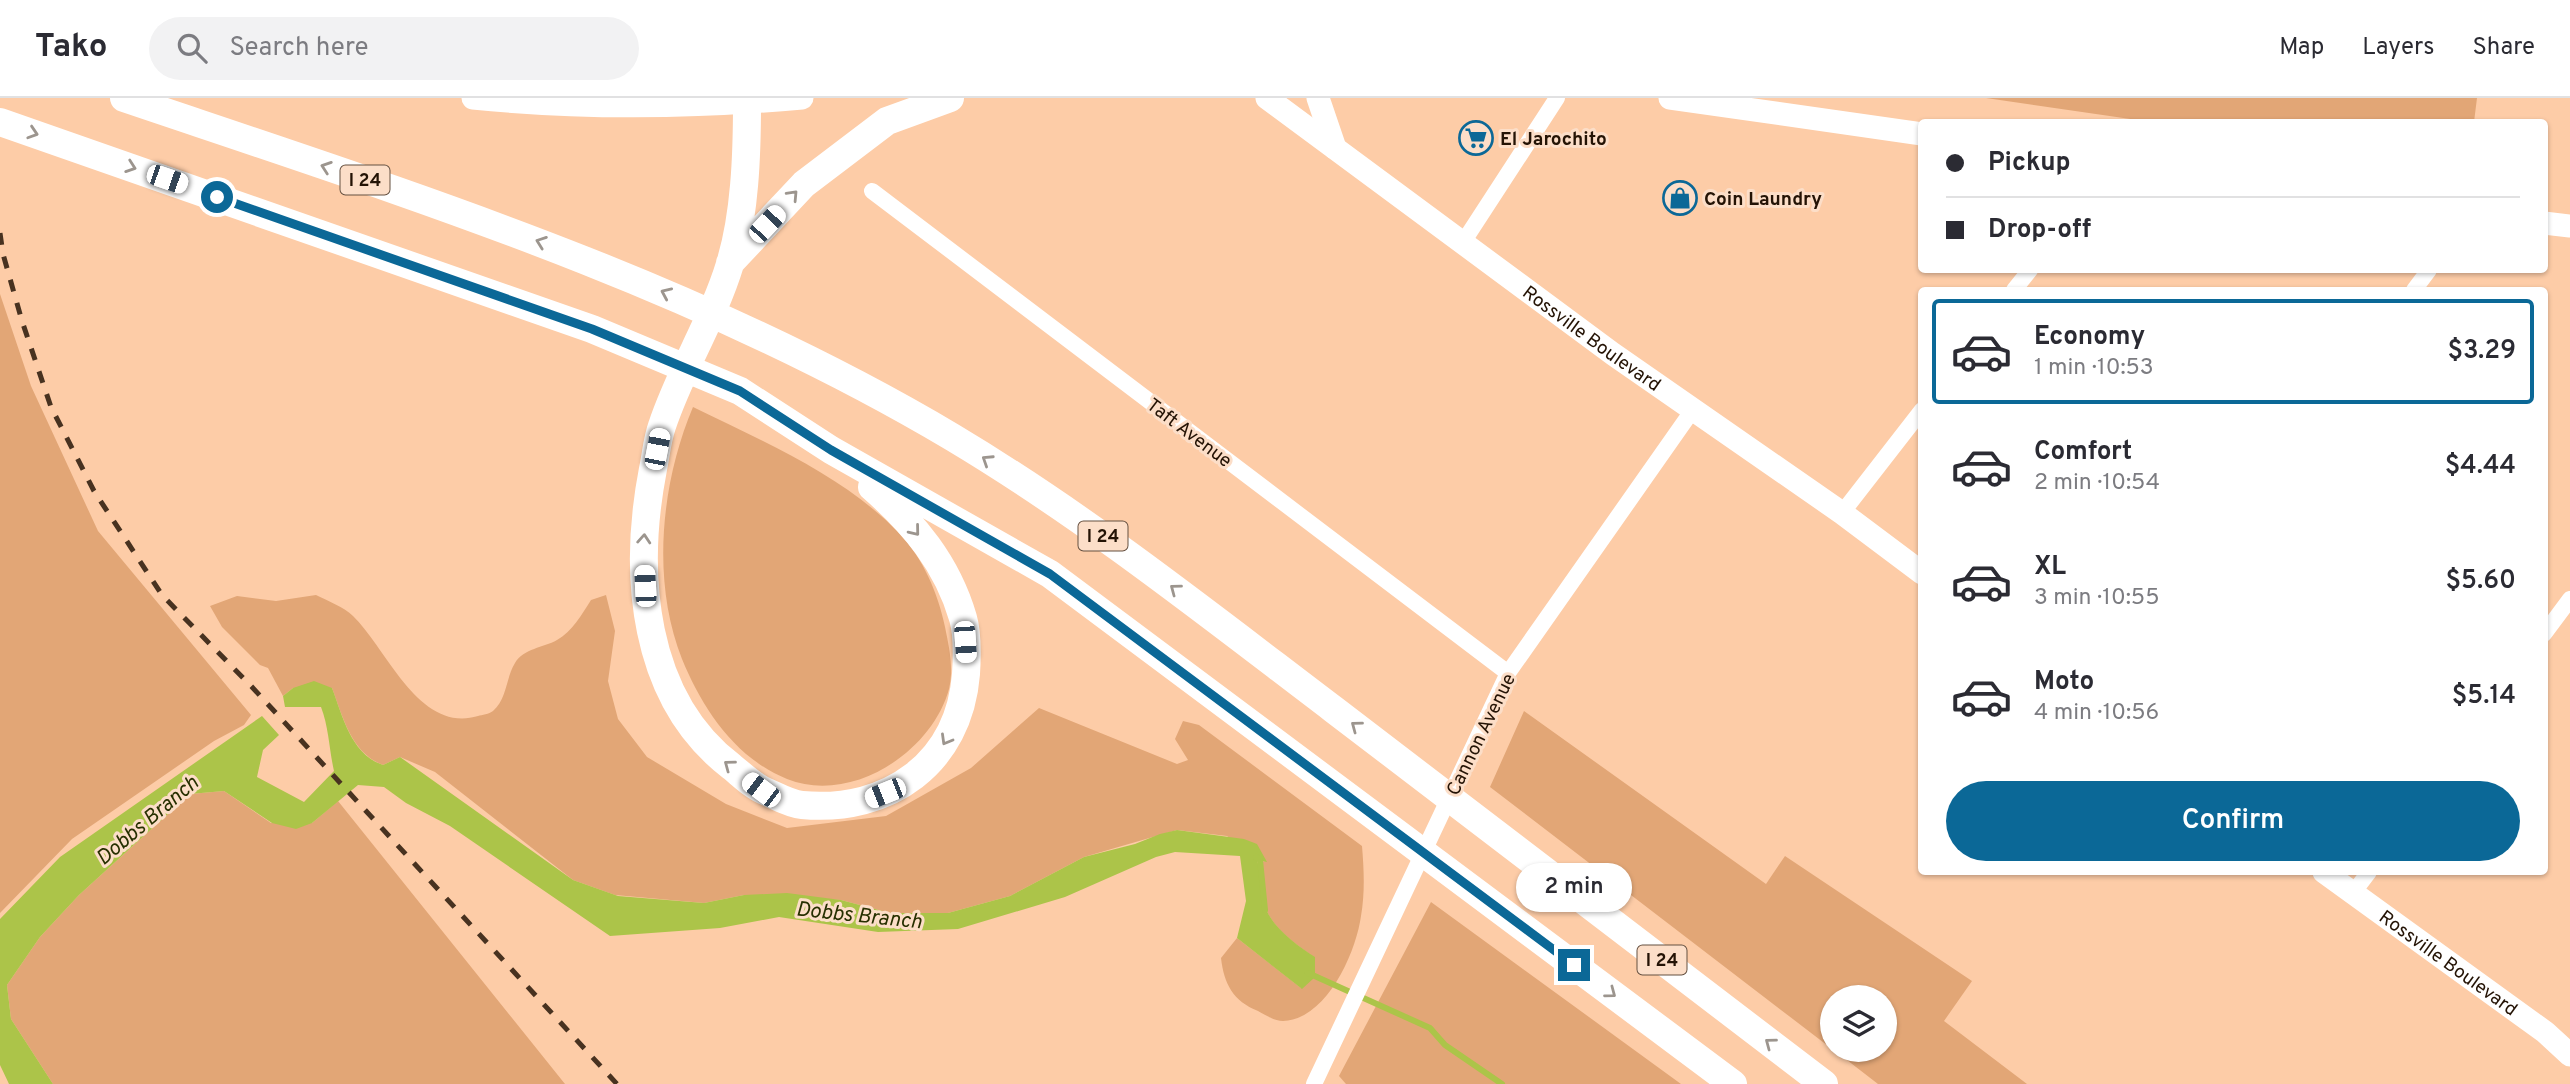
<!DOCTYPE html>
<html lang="en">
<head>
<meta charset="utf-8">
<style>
  :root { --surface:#fff; --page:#f2f2f3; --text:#2b2b33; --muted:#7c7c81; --line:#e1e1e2; --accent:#0b6897 }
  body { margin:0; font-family:Overpass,sans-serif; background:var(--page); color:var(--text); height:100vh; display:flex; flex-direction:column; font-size:26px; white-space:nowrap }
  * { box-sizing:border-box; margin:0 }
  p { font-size:23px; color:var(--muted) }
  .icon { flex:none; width:38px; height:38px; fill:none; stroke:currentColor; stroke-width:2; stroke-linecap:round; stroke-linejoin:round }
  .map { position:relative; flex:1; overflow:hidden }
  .sheet { position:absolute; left:1918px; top:189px; width:630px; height:588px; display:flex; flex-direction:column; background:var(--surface); border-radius:7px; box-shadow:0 2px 5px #0004 }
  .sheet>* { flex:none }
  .guide { position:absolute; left:1918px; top:21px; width:630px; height:154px; border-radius:7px; box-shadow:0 2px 5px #0004; display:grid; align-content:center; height:154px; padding:0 28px; background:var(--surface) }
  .tools { position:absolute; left:1820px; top:887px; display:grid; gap:14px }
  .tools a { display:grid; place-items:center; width:77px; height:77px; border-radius:50%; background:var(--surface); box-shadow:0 2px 5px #0004; font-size:35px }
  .end { position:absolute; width:32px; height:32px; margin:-16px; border:9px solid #0b6897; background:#fff; box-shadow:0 0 0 4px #fff }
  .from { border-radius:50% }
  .bubble { position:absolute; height:49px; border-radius:24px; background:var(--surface); box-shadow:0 2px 5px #0004; font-size:23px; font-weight:600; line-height:49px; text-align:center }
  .car { position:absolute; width:21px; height:42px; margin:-21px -10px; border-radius:9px; box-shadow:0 0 5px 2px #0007; background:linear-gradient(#fff 24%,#345 0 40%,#fff 0 76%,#345 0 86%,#fff 0) }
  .guide b { display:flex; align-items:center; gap:24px; height:66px; font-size:26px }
  .guide b+b { border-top:2px solid var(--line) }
  .guide i { width:18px; height:18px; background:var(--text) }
  ul { padding:12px 0 0; list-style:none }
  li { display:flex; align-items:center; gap:21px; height:105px; margin:0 14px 10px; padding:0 14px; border:4px solid transparent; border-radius:7px }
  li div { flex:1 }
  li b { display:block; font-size:26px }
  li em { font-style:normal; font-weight:600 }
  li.selected { border-color:var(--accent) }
  li>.icon { width:63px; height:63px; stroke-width:1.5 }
  .cta { display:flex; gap:14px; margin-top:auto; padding:14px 28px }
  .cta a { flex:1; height:80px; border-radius:42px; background:var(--accent); color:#fff; font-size:28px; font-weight:600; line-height:80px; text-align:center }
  header { display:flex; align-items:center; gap:42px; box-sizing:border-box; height:98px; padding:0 35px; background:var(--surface); border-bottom:2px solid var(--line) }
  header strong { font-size:33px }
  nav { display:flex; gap:38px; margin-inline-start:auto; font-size:24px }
  .search { width:490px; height:63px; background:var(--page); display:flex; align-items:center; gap:18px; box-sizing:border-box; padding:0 24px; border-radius:38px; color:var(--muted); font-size:26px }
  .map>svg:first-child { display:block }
</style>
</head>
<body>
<header>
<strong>Tako</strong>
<div class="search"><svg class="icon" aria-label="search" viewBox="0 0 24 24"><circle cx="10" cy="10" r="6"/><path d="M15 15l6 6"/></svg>Search here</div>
<nav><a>Map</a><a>Layers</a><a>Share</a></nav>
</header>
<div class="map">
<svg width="2570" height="986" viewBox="0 0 2570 986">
  <rect width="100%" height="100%" fill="#fdcca7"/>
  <path fill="#e2a676" d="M1986,0H2477L2474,24H2151Z
    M0,196L31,288L98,433L251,617L244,627L214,643L72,741L0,815Z
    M693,309C764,344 843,377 899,435C923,460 938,495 945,529C949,549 954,570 949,591C932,654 851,707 787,681C735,660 702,610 682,561C651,483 661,385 693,309Z
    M316,497C328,503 344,509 353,518C387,551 419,636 478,618C482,617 489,616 493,613C507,601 506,579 515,565C524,550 543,550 557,542C572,534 582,516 591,502L606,497L615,533L608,583L618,621L647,659L726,706L787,730L886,718L971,670L1039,610L1177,666L1188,662L1175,641L1183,623L1199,627L1362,748C1364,772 1365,795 1361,818C1356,855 1326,922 1283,923C1275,923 1265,917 1258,913C1233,903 1224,886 1221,860L1237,840L1301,890L1314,859C1295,846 1266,826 1263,800C1262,786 1261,775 1257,761L1265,764L1227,738L1177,732L1084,759L1010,798L948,815H890L841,802L744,797L704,805L615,797L573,782L435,674L400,659L383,667C351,655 343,619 332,590H293L283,598L268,570L260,567L222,529L210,508L237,498L276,503Z
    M1524,613L1766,786L1785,758L1972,883L1944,923L2027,986H1878L1834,952H1885V900H1832V951L1490,689Z
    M224,693L271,725H312L338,703L565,986H53L11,921L7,887L40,839L79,797L190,696Z
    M1431,804L1681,986H1346L1339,978Z"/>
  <path fill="#acc449" d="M314,583L332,590C343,619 351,656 383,667L400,659L573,782L618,798L704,805L744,797L787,795L841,802L890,815H948L1010,798L1084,759L1135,746L1160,736L1177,732L1244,741L1257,746L1267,764L1257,762C1261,776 1261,787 1263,801C1267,826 1295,846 1315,859V879L1302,891L1237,840L1246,803L1240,758L1175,754L1156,759L1065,799L958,831L878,834L779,819L720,830L610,838L450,728L406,705L384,689L358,687L312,725L296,731L272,725L224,693L190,696L79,797L40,839L7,887L11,921L53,986H9L0,967V821L60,759L262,618L279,637L263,652L257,679L304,704L334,673C329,651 329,630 321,609H285L283,598L293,590Z"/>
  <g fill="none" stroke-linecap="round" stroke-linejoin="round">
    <path stroke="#acc449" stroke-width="6" d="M1256,759L1260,762L1265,812
      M1308,875L1430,930L1445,947L1502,986"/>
    <path stroke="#fff" stroke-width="16" d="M872,93L1508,575
      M1462,146L1557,0
      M2014,192L2030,172
      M2414,192L2429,172
      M1842,415L1922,312
      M2544,536L2570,501
      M2353,795L2369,774
      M1314,986L1508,575L1692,313"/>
    <g stroke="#fff" stroke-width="23">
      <path d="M473,0C583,11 692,10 802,0"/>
      <path id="s1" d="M1267,0L1613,256L1842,415L1922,475"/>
      <path d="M1318,0L1335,50"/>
      <path d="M1670,0L1922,36"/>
      <path d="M2544,125L2570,128"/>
      <path id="s2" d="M2324,774L2545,934L2570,957"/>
    </g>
    <path stroke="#fff" stroke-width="28" d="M124,0C408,96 693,185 952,339C1086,419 1209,517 1333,611C1497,736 1661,861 1824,986
      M747,5C747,57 745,117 730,166C713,222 680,273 662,328C657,342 656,357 653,371C633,474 641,600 732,669C743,678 754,689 767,694C778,699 791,706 802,707C889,715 959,665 966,576C967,560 968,537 963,520C947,465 914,426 872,389
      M0,24L592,231L740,293L831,352L1050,476L1733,986
      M730,165L804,86L887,23L950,0"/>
    <path stroke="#483220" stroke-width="5" stroke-dasharray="12 12" stroke-linecap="butt" d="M0,135L3,156L22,223L51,309L94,393L162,497L252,589L617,986"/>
  </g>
  <defs><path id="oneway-chevron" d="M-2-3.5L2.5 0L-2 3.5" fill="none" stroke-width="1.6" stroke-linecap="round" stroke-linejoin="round" transform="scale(1.75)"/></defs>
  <g stroke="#9c958e">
    <use href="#oneway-chevron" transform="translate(33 35) rotate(18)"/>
    <use href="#oneway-chevron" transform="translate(131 69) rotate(19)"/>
    <use href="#oneway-chevron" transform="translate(326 69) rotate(-161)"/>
    <use href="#oneway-chevron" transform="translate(793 97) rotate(-47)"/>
    <use href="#oneway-chevron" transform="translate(541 144) rotate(-160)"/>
    <use href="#oneway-chevron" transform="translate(666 195) rotate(-156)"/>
    <use href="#oneway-chevron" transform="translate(987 362) rotate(-147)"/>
    <use href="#oneway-chevron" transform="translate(915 433) rotate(51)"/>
    <use href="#oneway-chevron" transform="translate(644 441) rotate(-86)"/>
    <use href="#oneway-chevron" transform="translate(1175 491) rotate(-143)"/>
    <use href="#oneway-chevron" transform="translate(1356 628) rotate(-143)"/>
    <use href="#oneway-chevron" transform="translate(946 642) rotate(120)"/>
    <use href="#oneway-chevron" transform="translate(729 667) rotate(-143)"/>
    <use href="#oneway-chevron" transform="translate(1611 895) rotate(37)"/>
    <use href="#oneway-chevron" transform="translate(1770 945) rotate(-143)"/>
  </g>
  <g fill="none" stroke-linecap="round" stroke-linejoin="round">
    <path stroke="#0b6897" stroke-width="9" d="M217,99L592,231L740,293L831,352L1050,476L1574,867"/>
  </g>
  <defs>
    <g id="supermarket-ring" transform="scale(1.75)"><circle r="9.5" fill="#fcdec8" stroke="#0b6897" stroke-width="1.5"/><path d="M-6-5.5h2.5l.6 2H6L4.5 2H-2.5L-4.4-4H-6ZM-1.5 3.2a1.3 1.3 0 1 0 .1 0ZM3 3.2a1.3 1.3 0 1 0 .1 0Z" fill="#0b6897"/></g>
    <g id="shop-ring" transform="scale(1.75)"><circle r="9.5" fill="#fcdec8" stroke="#0b6897" stroke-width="1.5"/><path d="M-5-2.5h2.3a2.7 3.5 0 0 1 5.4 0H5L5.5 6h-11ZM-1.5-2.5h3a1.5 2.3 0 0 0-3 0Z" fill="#0b6897"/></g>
  </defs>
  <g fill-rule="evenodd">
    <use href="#supermarket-ring" x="1476" y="40"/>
    <use href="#shop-ring" x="1680" y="100"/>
  </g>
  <g text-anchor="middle" stroke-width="6" stroke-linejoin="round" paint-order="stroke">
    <g fill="#fcdec8" stroke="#655040" stroke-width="2">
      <rect x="340.5" y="67.5" width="49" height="29" rx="5"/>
      <rect x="1078.5" y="423.5" width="49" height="29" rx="5"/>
      <rect x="1637.5" y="847.5" width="49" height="29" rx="5"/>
    </g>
    <g font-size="18" font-weight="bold" fill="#241305">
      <text x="365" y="88">I 24</text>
      <text x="1103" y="444">I 24</text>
      <text x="1662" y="868">I 24</text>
    </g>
    <g font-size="19" font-weight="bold" fill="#241305" stroke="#fcdec8" text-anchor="start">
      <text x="1500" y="47">El Jarochito</text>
      <text x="1704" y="107">Coin Laundry</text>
    </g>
    <g font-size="19" fill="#241305" stroke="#fcdec8">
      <text dy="7" stroke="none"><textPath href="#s1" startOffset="404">Rossville Boulevard</textPath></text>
      <text transform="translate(1190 334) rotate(37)" y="7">Taft Avenue</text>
      <text transform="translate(1480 636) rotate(-64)" y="7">Cannon Avenue</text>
      <text dy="7" stroke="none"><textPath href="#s2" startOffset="154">Rossville Boulevard</textPath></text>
    </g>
    <g font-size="21" font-style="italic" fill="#273000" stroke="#fcdec8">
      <text transform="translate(147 722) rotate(-40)" y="7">Dobbs Branch</text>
      <text transform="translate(859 817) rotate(6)" y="7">Dobbs Branch</text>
    </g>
  </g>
</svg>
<div class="tools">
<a><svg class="icon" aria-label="layers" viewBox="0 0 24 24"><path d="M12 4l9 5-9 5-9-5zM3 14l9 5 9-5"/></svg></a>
</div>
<i class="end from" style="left:217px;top:99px"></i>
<i class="end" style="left:1574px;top:867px"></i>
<div class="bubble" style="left:1516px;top:765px;width:116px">2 min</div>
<i class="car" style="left:167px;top:81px;rotate:109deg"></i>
<i class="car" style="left:767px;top:126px;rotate:43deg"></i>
<i class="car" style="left:657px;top:351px;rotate:11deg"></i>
<i class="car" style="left:645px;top:488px;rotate:357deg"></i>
<i class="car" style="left:965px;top:544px;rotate:176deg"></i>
<i class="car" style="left:761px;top:692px;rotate:307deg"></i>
<i class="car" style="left:885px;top:695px;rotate:248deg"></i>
<div class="guide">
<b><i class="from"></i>Pickup</b>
<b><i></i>Drop-off</b>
</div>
<section class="sheet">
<ul>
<li class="selected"><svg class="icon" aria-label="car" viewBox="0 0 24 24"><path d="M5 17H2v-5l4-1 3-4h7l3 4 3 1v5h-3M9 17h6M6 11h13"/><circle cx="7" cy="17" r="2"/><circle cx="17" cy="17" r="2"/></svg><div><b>Economy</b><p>1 min · 10:53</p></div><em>$3.29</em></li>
<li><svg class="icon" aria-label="car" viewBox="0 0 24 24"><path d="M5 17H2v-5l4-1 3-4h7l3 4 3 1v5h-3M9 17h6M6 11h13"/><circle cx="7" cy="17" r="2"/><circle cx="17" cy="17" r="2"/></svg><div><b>Comfort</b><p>2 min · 10:54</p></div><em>$4.44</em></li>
<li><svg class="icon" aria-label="car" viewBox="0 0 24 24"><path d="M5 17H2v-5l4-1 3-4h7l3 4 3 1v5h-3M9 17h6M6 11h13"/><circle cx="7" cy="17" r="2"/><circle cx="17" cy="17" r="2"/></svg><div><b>XL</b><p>3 min · 10:55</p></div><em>$5.60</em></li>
<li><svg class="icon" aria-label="car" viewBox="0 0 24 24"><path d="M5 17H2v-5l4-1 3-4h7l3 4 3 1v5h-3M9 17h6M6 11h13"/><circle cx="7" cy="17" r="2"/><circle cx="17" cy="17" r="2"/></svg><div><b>Moto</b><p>4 min · 10:56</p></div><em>$5.14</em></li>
</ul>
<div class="cta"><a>Confirm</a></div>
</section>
</div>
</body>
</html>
